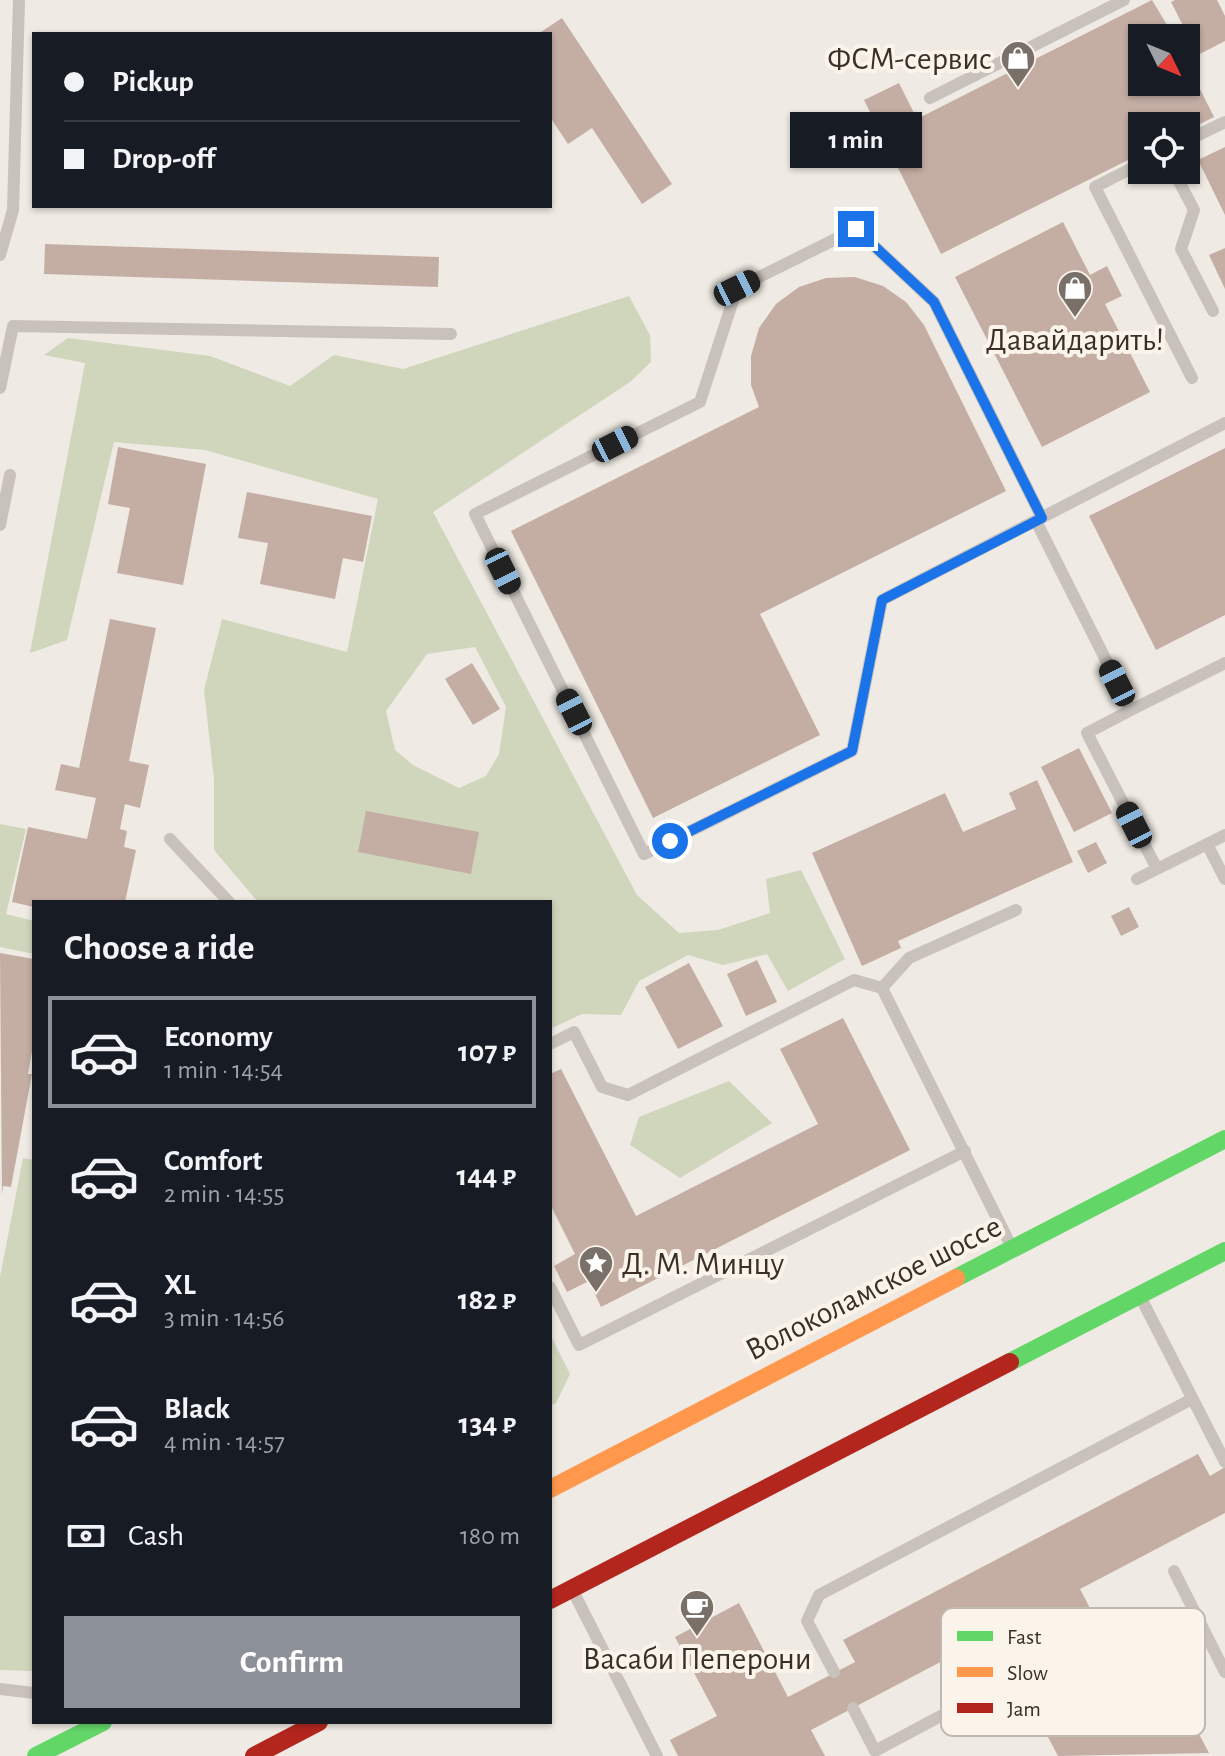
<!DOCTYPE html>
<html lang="en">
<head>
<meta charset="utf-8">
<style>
  :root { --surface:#171b24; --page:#242831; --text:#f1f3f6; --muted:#9ea1a6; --line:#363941; --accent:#8c9099 }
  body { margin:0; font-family:"Alegreya Sans",sans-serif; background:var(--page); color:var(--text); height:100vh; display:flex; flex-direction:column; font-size:30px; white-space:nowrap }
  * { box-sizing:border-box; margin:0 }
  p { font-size:26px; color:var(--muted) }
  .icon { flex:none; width:44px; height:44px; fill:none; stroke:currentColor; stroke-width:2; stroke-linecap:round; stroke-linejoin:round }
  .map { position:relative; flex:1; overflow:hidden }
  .sheet { position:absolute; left:32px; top:900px; width:520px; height:824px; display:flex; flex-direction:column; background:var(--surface); border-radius:0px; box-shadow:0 2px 6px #0004 }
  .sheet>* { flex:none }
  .hud { position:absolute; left:32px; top:32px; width:520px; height:176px; border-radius:0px; box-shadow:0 2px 6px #0004; display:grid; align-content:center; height:176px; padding:0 32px; background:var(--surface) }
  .needle { width:52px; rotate:133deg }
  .tools { position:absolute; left:1128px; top:24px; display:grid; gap:16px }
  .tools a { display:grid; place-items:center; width:72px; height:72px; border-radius:0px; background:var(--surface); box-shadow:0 2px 6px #0004; font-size:40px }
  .end { position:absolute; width:36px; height:36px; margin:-18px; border:10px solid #1a73e8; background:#fff; box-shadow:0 0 0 4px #fff }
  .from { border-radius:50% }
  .bubble { position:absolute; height:56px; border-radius:0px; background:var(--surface); box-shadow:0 2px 6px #0004; font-size:26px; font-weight:700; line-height:56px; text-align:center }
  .car { position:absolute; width:24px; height:48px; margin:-24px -12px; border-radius:10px; box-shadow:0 0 6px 2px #0007; background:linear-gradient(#222 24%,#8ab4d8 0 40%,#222 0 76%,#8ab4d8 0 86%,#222 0) }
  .hud b { display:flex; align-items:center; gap:28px; height:76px; font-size:30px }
  .hud b+b { border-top:2px solid var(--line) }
  .hud i { width:20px; height:20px; background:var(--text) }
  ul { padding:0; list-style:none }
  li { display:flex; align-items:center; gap:24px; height:112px; margin:0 16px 12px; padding:0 16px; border:4px solid transparent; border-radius:0px }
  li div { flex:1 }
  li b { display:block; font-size:30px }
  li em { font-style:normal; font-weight:700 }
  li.selected { border-color:var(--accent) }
  li>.icon { width:72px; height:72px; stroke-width:1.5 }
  h2 { padding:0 32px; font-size:36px; line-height:96px }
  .pay { display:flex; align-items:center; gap:20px; height:88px; padding:0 32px; font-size:30px }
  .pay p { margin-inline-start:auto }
  .cta { display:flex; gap:16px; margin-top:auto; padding:16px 32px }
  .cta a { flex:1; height:92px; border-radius:0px; background:var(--accent); color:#fff; font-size:32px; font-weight:700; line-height:92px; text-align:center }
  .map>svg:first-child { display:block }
</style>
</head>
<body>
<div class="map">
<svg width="1225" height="1756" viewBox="0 0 1225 1756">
  <rect width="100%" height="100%" fill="#efeae3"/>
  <path fill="#d0d6bc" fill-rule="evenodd" d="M629,296L650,335L651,362L630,382L433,512L637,895L679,933L718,930L770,913L766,879L801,870L845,959L788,991L767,954L723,965L688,955L639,981L621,1015L582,1014L550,1029V902H258L214,850V779L204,690L222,619L347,652L378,499L205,450L114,442L67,640L30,653L85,363L44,355L68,338L210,356L290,386L334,355L403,369ZM475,647L506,707L499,754L486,776L459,788L413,765L395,750L386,711L427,654Z
    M0,824L26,829L6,914L34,921V954L0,947Z
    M729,1081L772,1123L680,1178L630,1145L639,1117Z
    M23,1158L34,1160V1671L0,1670V1277Z
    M550,1334L570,1374L556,1403L550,1406Z"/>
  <path fill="#c4aea4" d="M1152,0L1175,38H1142V82H1186V61L1214,117L1186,131V126H1142V153L941,254L864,100L899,83L917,119Z
    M1175,0H1217L1225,16V41L1198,55L1171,2Z
    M562,18L672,184L642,204L592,128L568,144L550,117V34H538Z
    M1225,147V215L1198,160Z
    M1063,222L1090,275L1107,266L1122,296L1105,304L1150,392L1042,447L955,277Z
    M45,244L439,257L438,287L44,274Z
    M1225,248V289L1209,255Z
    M855,277L883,286L906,302L924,325L1006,491L760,614L820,735L653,818L511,531L759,407L751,385V356L759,328L776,304L799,287L826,278Z
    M118,447L206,464L183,585L117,573L130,508L108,504Z
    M1225,448V615L1156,650L1089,516Z
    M247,492L372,516L363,562L343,558L335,599L260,584L268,543L238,538Z
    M110,619L156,628L129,761L149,765L140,808L125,804L120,829L127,831L124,847L136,850L125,902H34V907L12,902L28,827L87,839L96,798L55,790L61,764L79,768Z
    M472,663L500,709L473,725L445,679Z
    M1079,748L1112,813L1074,832L1041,767Z
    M1037,780L1073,862L898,941L901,948L862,966L812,853L945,793L963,832L1016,809L1009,793Z
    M366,811L479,832L471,874L358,852Z
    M1096,842L1107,863L1088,873L1077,851Z
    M1129,907L1139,927L1121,936L1111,916Z
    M0,953L34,959V1040L28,1074H32L11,1187L3,1186L2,1195Z
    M757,960L777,1002L746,1016L727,974Z
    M689,963L723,1026L678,1049L645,987Z
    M843,1018L910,1150L601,1307L589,1281L567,1292L554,1266L575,1254L550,1204V1074L561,1069L636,1216L818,1124L780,1049Z
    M1198,1454L1210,1476L1225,1467V1513L1080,1589L1103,1633L1137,1616L1209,1753L1058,1756L1017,1678L1053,1659L1030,1615L811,1730L825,1756H678L670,1740L717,1716L675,1637L739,1603L788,1697L855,1662L843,1640Z"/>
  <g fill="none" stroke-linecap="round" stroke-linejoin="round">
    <path stroke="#c9c2bc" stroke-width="12" d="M930,98L1124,0
      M1186,141L1225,122
      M1142,163L1095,187L1192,378
      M1173,170L1194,210L1181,249L1213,311
      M0,255L13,210L19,0
      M0,388L13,326L451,334
      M1042,518L934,302L856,229L737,288L700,402L475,514L644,854L852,751L882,600L1225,423
      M1036,521L1131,710L1087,733L1157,869
      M0,525L10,475
      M1131,710L1225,663
      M170,839L229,902
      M1207,844L1225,879
      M1137,879L1225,835
      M882,988L909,958L1016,910
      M550,1044L574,1032L602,1087L628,1095L854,980L882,988L1009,1242
      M550,1287L579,1345L965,1151
      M1143,1302L1225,1462
      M1174,1571L1225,1672
      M575,1595L657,1756
      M834,1672L807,1621L819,1595L1192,1399
      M0,1689L34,1693
      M853,1708L875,1751L950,1711"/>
    <path stroke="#63d668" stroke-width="18" d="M956,1278L1225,1139
      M1010,1362L1225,1251
      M36,1756L103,1722"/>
    <path stroke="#ff974d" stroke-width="18" d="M550,1489L956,1278"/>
    <path stroke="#b3261e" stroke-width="18" d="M550,1600L1010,1362
      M254,1756L319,1722"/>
  </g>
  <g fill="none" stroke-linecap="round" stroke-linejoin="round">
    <path stroke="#1a73e8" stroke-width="10" d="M670,841L852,751L882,600L1042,518L934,302L856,229"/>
  </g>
  <defs>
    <g id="shop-pin" transform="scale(1.8)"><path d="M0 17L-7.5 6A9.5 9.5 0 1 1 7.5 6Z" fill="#79706a" stroke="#fbf4eb"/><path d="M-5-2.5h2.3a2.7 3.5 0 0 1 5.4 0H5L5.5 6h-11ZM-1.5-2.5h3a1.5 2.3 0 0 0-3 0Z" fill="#fff"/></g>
    <g id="sight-pin" transform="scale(1.8)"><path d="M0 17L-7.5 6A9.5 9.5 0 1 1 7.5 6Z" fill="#79706a" stroke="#fbf4eb"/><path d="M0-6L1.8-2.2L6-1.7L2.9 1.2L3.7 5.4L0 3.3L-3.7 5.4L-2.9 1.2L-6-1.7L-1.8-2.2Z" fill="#fff"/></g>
    <g id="cafe-pin" transform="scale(1.8)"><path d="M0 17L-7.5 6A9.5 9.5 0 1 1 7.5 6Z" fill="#79706a" stroke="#fbf4eb"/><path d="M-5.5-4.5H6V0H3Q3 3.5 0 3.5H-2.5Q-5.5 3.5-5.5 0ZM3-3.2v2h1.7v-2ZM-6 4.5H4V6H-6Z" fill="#fff"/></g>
  </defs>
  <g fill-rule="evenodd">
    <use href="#shop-pin" x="1018" y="58"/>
    <use href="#shop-pin" x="1075" y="288"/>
    <use href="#sight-pin" x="596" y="1263"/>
    <use href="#cafe-pin" x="697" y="1607"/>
  </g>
  <g text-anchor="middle" stroke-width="8" stroke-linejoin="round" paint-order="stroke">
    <g font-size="32" fill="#3a2f29" stroke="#fbf4eb">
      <text x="992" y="69" text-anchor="end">ФСМ-сервис</text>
      <text x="1075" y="350">Давайдарить!</text>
      <text x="622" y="1274" text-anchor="start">Д. М. Минцу</text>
      <text x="697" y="1669">Васаби Пеперони</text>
    </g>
    <g font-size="32" fill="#3a2f29" stroke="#fbf4eb">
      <text transform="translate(873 1287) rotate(-27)" y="11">Волоколамское шоссе</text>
    </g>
  </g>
  <rect x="941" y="1608" width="264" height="128" rx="12" fill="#fbf4eb" stroke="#c1b9b1" stroke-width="2"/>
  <rect x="957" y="1631" width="36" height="10" fill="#63d668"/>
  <rect x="957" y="1667" width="36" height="10" fill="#ff974d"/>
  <rect x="957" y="1703" width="36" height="10" fill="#b3261e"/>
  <g font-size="22" fill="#3a2f29">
    <text x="1007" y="1644">Fast</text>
    <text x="1007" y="1680">Slow</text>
    <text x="1007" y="1716">Jam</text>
  </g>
</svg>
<div class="tools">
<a><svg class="needle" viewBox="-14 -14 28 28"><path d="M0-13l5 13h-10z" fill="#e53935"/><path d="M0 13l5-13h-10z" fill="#9ea1a6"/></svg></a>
<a><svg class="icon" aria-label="locate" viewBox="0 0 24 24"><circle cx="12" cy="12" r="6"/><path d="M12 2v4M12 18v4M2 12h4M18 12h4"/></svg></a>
</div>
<i class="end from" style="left:670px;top:841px"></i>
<i class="end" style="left:856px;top:229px"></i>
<div class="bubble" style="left:790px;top:112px;width:132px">1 min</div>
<i class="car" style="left:737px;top:288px;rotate:64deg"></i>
<i class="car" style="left:615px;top:444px;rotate:63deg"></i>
<i class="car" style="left:503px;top:571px;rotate:154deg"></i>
<i class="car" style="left:1117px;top:683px;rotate:333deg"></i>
<i class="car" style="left:574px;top:712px;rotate:333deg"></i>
<i class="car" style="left:1134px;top:825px;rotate:333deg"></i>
<div class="hud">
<b><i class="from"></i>Pickup</b>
<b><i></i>Drop-off</b>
</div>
<section class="sheet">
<h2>Choose a ride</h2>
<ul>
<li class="selected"><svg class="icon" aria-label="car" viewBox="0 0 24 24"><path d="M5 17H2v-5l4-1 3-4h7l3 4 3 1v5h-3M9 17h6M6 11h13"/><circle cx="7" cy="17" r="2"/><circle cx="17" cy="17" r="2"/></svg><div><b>Economy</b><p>1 min · 14:54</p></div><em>107 ₽</em></li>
<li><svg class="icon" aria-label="car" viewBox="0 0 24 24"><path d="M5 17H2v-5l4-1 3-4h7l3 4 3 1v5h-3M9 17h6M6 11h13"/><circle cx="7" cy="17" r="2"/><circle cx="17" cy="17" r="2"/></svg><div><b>Comfort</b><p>2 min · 14:55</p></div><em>144 ₽</em></li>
<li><svg class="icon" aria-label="car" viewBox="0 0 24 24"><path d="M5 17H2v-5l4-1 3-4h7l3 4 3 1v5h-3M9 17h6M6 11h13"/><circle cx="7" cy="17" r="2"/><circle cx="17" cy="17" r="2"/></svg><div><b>XL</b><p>3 min · 14:56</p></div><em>182 ₽</em></li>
<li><svg class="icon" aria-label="car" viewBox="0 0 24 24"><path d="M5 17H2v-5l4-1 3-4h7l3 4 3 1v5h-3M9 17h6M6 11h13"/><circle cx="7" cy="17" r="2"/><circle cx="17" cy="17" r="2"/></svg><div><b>Black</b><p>4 min · 14:57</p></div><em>134 ₽</em></li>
</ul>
<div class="pay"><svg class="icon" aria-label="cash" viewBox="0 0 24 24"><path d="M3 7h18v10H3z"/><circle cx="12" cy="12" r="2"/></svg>Cash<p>180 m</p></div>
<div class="cta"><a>Confirm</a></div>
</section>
</div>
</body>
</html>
